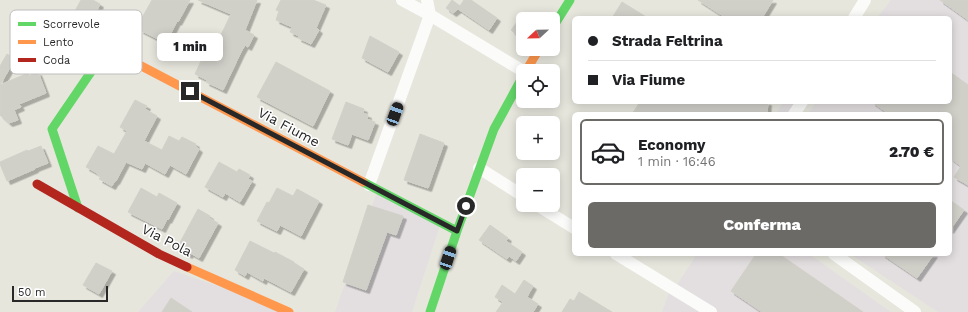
<!DOCTYPE html>
<html lang="it">
<head>
<meta charset="utf-8">
<style>
  :root { --surface:#fff; --page:#f6f6f6; --text:#202124; --muted:#757577; --line:#e0e0e0; --accent:#6b6a67 }
  body { margin:0; font-family:"Work Sans",sans-serif; background:var(--page); color:var(--text); height:100vh; display:flex; flex-direction:column; font-size:15px; white-space:nowrap }
  * { box-sizing:border-box; margin:0 }
  p { font-size:13px; color:var(--muted) }
  .icon { flex:none; width:22px; height:22px; fill:none; stroke:currentColor; stroke-width:2; stroke-linecap:round; stroke-linejoin:round }
  .map { position:relative; flex:1; overflow:hidden }
  .details { position:absolute; left:572px; top:112px; width:380px; height:144px; display:flex; flex-direction:column; background:var(--surface); border-radius:6px; box-shadow:0 2px 10px #0003 }
  .details>* { flex:none }
  .banner { position:absolute; left:572px; top:16px; width:380px; height:88px; border-radius:6px; box-shadow:0 2px 10px #0003; display:grid; align-content:center; height:88px; padding:0 16px; background:var(--surface) }
  .needle { width:26px; rotate:248deg }
  .buttons { position:absolute; left:516px; top:12px; display:grid; gap:8px }
  .buttons a { display:grid; place-items:center; width:44px; height:44px; border-radius:6px; background:var(--surface); box-shadow:0 2px 10px #0003; font-size:20px }
  .scale { position:absolute; left:12px; bottom:10px; width:96px; box-sizing:border-box; padding-left:4px; border:2px solid #282828; border-top:0; font-size:11px; line-height:14px; white-space:nowrap; color:#282828; -webkit-text-stroke:3px #fff; paint-order:stroke }
  .end { position:absolute; width:18px; height:18px; margin:-9px; border:5px solid #282828; background:#fff; box-shadow:0 0 0 2px #fff }
  .from { border-radius:50% }
  .bubble { position:absolute; height:28px; border-radius:6px; background:var(--surface); box-shadow:0 2px 10px #0003; font-size:13px; font-weight:800; line-height:28px; text-align:center }
  .car { position:absolute; width:12px; height:24px; margin:-12px -6px; border-radius:5px; box-shadow:0 0 3px 1px #0007; background:linear-gradient(#222 24%,#8ab4d8 0 40%,#222 0 76%,#8ab4d8 0 86%,#222 0) }
  .banner b { display:flex; align-items:center; gap:14px; height:38px; font-size:15px }
  .banner b+b { border-top:1px solid var(--line) }
  .banner i { width:10px; height:10px; background:var(--text) }
  ul { padding:7px 0 0; list-style:none }
  li { display:flex; align-items:center; gap:12px; height:66px; margin:0 8px 6px; padding:0 8px; border:2px solid transparent; border-radius:6px }
  li div { flex:1 }
  li b { display:block; font-size:15px }
  li em { font-style:normal; font-weight:800 }
  li.current { border-color:var(--accent) }
  li>.icon { width:36px; height:36px; stroke-width:1.5 }
  .primary-button { display:flex; gap:8px; margin-top:auto; padding:8px 16px }
  .primary-button a { flex:1; height:46px; border-radius:6px; background:var(--accent); color:#fff; font-size:16px; font-weight:800; line-height:46px; text-align:center }
  .map>svg:first-child { display:block }
</style>
</head>
<body>
<div class="map">
<svg width="968" height="312" viewBox="0 0 968 312">
  <defs>
    <filter id="shadow"><feDropShadow dx="3.5" dy="3.5" stdDeviation="0" flood-color="#0004"/></filter>
  </defs>
  <rect width="100%" height="100%" fill="#e7e6dd"/>
  <path fill="#e3dfe0" d="M891,0H968V312H938L850,254H950V114H808L816,102H950V18H877Z
    M783,102H796L789,114H776Z
    M377,192L442,219L412,312H335Z
    M697,254H809L891,312H662L669,293L671,294Z
    M174,271L294,312H138Z"/>
  <path fill="#d0cfc8" stroke="#d2d1c9" filter="url(#shadow)" d="M81,0H93L100,4L87,32L69,22Z
    M152,0H190L178,22L177,21L166,43L140,30L142,26L138,25Z
    M198,0H257L245,30L254,35L248,47L245,45L241,52L223,90L206,82L207,80L195,74L201,61L202,62L206,54L207,55L216,38L219,39L231,14Z
    M281,0H313L326,5L316,28L319,30L311,44L298,38L299,36L290,32L292,27L276,20L279,11L276,10Z
    M452,0L460,6L464,0H471L497,18L489,30L458,9L453,13L446,8Z
    M698,0H773L762,18H726Z
    M940,0H968V20Z
    M622,2L648,18H612Z
    M523,14V40L511,30Z
    M370,36L399,52L388,72L362,58Z
    M7,54L15,59L0,85L28,73L29,76L38,72L46,93L19,104L21,107L14,110L18,120L9,123L0,115V66Z
    M276,62L330,91L313,126L257,97Z
    M950,72L968,85V185L954,177L961,166L950,158V114H889L872,102H950Z
    M135,100L147,106L145,109L157,116L144,141L162,150L169,136L179,141L182,137L196,144L195,146L199,149L186,174L170,165L165,174L145,163L142,169L126,162L116,181H115L112,186L99,179L101,177L97,174V173L86,167L98,146L114,154L127,131L120,127Z
    M346,102L364,109L363,113L368,115L367,119L375,122L368,140L352,134L348,145L332,139Z
    M640,102H768L767,114H632Z
    M420,134L444,143L428,188L404,180Z
    M41,146L48,163L35,168V169L7,181L0,164V162L27,150L28,151Z
    M219,162L237,172L239,169L250,175L248,179L252,181L240,202L225,193L223,197L205,187Z
    M141,188L157,197L159,193L177,203L168,220L167,219L162,229L128,212Z
    M277,188L293,196L297,189L319,201L301,236L280,225L277,231L257,221L267,202L269,203Z
    M950,200L964,210L950,230Z
    M368,205L403,216L396,235L387,232L366,290L343,282Z
    M198,209L210,216L209,218L218,223L199,258L190,253L189,255L177,248Z
    M490,225L508,238L506,241L522,252L516,261L509,256L507,259L479,240Z
    M250,241L274,253L275,252L294,262V263L304,269L291,292L264,278L263,281L247,272L245,276L235,270Z
    M756,254H779L863,312H762L731,291Z
    M882,254H934L917,278Z
    M96,263L112,271L99,294L83,285Z
    M524,280L533,286L527,297L538,304L533,312H496L503,302L495,297L502,285L515,294Z
    M579,292L612,312H562L570,299L574,301Z
    M171,298L192,312H162Z"/>
  <g fill="none" stroke-linecap="round" stroke-linejoin="round">
    <path stroke="#fbfbfa" stroke-width="12" d="M402,0L430,15L523,71
      M854,18L865,0
      M794,114L802,102
      M479,168L523,196
      M369,185L430,15L427,0
      M537,205L574,228
      M616,254L711,312
      M834,254L915,312"/>
    <path stroke="#63d668" stroke-width="9" d="M553,27L570,0
      M363,182L457,231
      M78,208L52,129L93,69
      M430,312L457,231L494,129L523,76"/>
    <path stroke="#ff974d" stroke-width="9" d="M93,69L107,48L363,182
      M526,71L539,49
      M187,267L289,312"/>
    <path stroke="#b3261e" stroke-width="9" d="M37,184L159,254L187,267"/>
  </g>
  <g fill="none" stroke-linecap="round" stroke-linejoin="round">
    <path stroke="#282828" stroke-width="5" d="M190,91L457,231L466,206"/>
  </g>
  <g text-anchor="middle" stroke-width="3" stroke-linejoin="round" paint-order="stroke">
    <g font-size="14" fill="#282828" stroke="#fff">
      <text transform="translate(289 127) rotate(28)" y="5">Via Fiume</text>
      <text transform="translate(167 240) rotate(27)" y="5">Via Pola</text>
    </g>
  </g>
  <rect x="10" y="10" width="132" height="64" rx="6" fill="#fff" stroke="#bebebe" stroke-width="1"/>
  <rect x="18" y="22" width="18" height="4" fill="#63d668"/>
  <rect x="18" y="40" width="18" height="4" fill="#ff974d"/>
  <rect x="18" y="58" width="18" height="4" fill="#b3261e"/>
  <g font-size="11" fill="#282828">
    <text x="43" y="28">Scorrevole</text>
    <text x="43" y="46">Lento</text>
    <text x="43" y="64">Coda</text>
  </g>
</svg>
<div class="buttons">
<a><svg class="needle" viewBox="-14 -14 28 28"><path d="M0-13l5 13h-10z" fill="#e53935"/><path d="M0 13l5-13h-10z" fill="#757577"/></svg></a>
<a><svg class="icon" aria-label="locate" viewBox="0 0 24 24"><circle cx="12" cy="12" r="6"/><path d="M12 2v4M12 18v4M2 12h4M18 12h4"/></svg></a>
<a>+</a>
<a>−</a>
</div>
<div class="scale">50 m</div>
<i class="end from" style="left:466px;top:206px"></i>
<i class="end" style="left:190px;top:91px"></i>
<div class="bubble" style="left:157px;top:33px;width:66px">1 min</div>
<i class="car" style="left:395px;top:114px;rotate:20deg"></i>
<i class="car" style="left:448px;top:258px;rotate:18deg"></i>
<div class="banner">
<b><i class="from"></i>Strada Feltrina</b>
<b><i></i>Via Fiume</b>
</div>
<section class="details">
<ul>
<li class="current"><svg class="icon" aria-label="car" viewBox="0 0 24 24"><path d="M5 17H2v-5l4-1 3-4h7l3 4 3 1v5h-3M9 17h6M6 11h13"/><circle cx="7" cy="17" r="2"/><circle cx="17" cy="17" r="2"/></svg><div><b>Economy</b><p>1 min · 16:46</p></div><em>2.70 €</em></li>
</ul>
<div class="primary-button"><a>Conferma</a></div>
</section>
</div>
</body>
</html>
